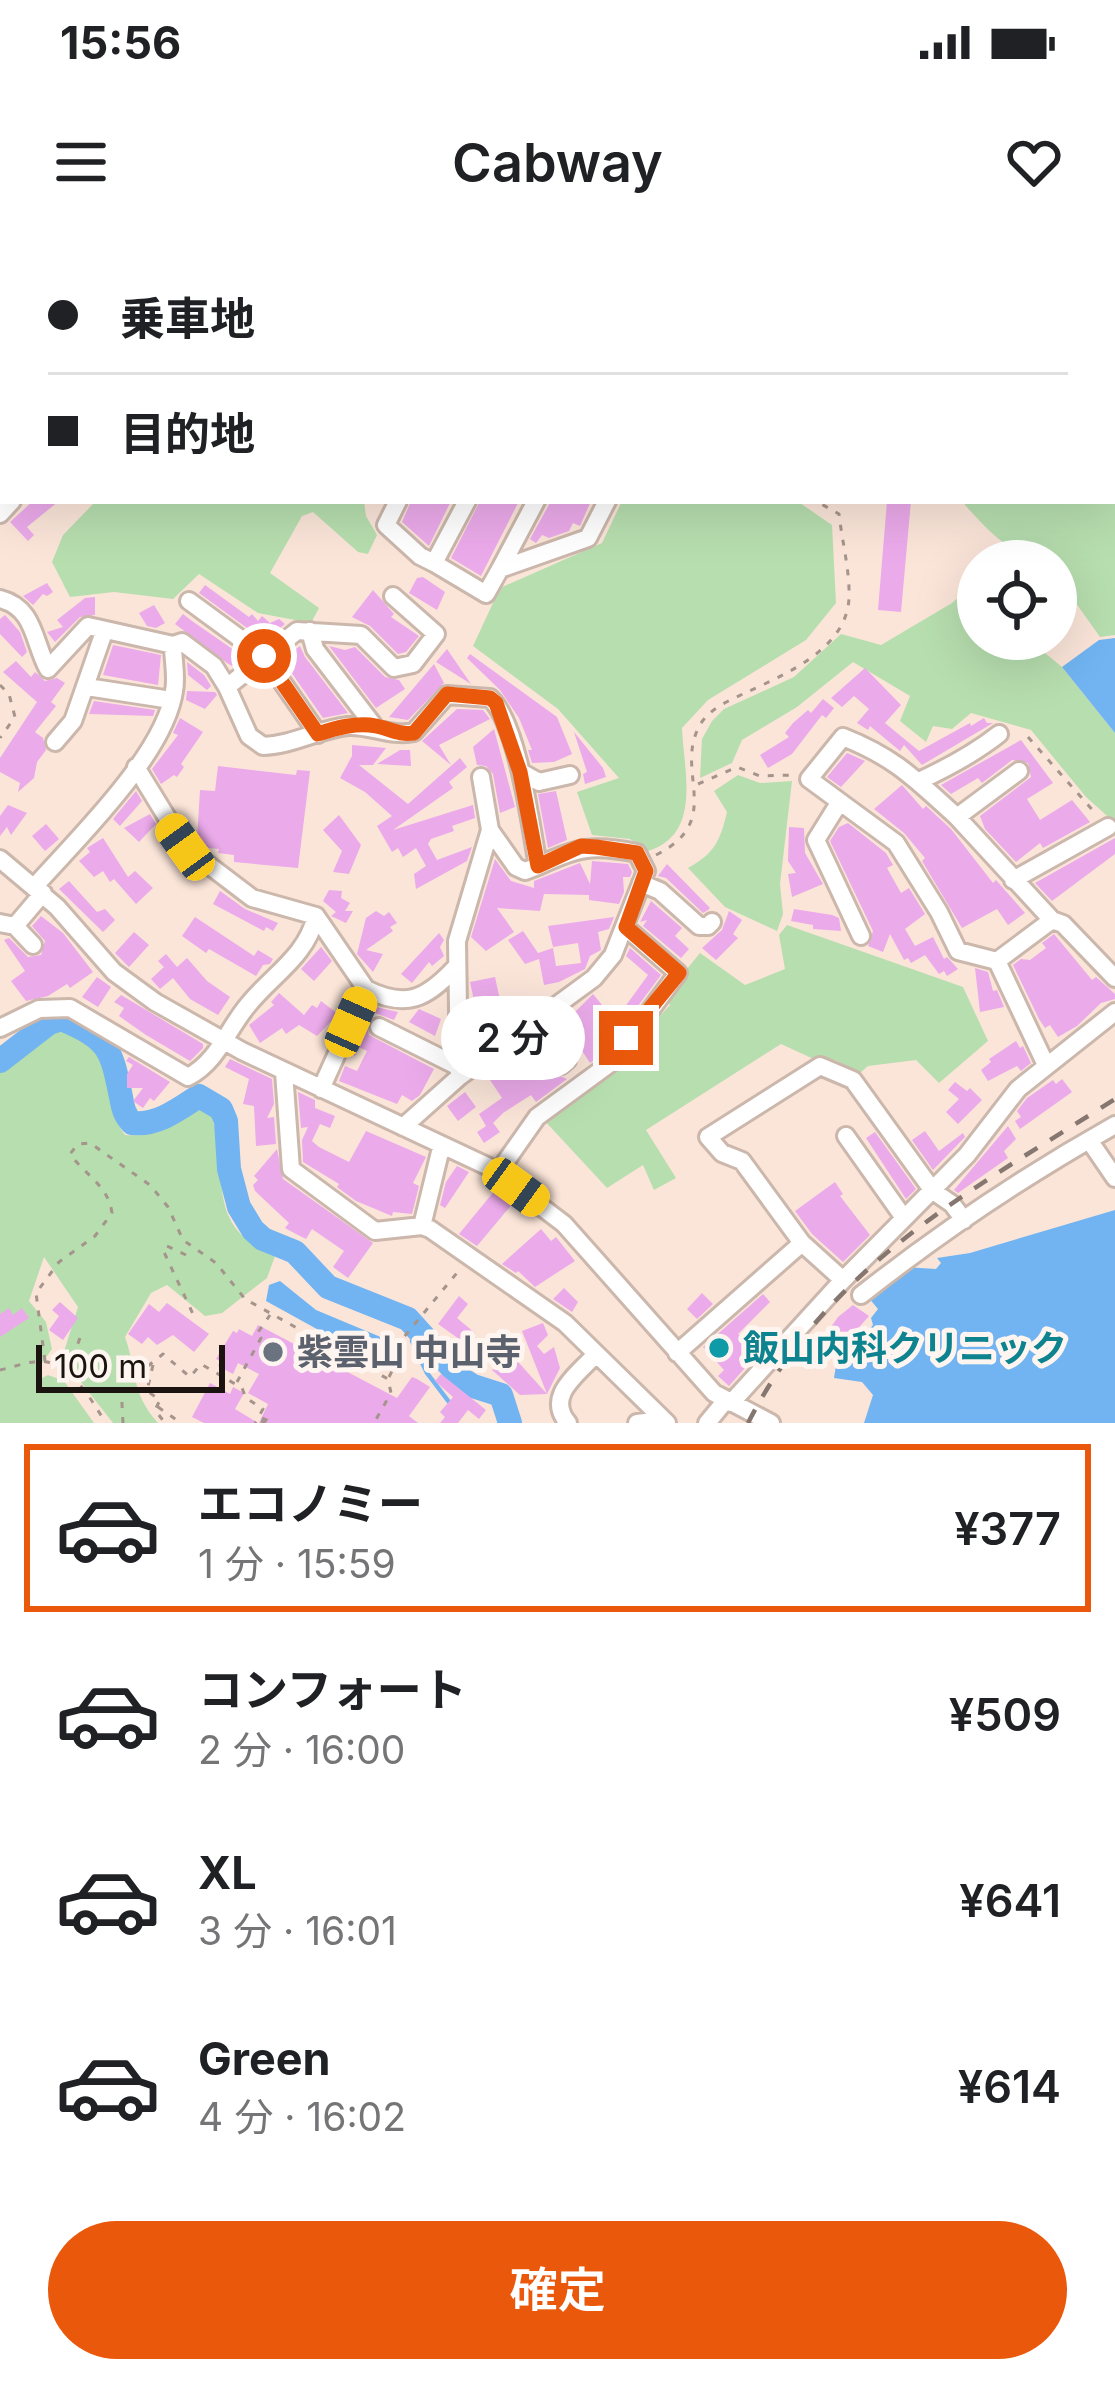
<!DOCTYPE html>
<html lang="ja">
<head>
<meta charset="utf-8">
<style>
  :root { --surface:#fff; --page:#f6f6f6; --text:#202124; --muted:#757577; --line:#e0e0e0; --accent:#ea580c }
  body { margin:0; font-family:Inter,"Noto Sans JP",sans-serif; background:var(--page); color:var(--text); height:100vh; display:flex; flex-direction:column; font-size:45px; white-space:nowrap }
  * { box-sizing:border-box; margin:0 }
  p { font-size:39px; color:var(--muted) }
  .icon { flex:none; width:66px; height:66px; fill:none; stroke:currentColor; stroke-width:2; stroke-linecap:round; stroke-linejoin:round }
  .map { position:relative; height:1183px; overflow:hidden }
  .side { display:flex; flex-direction:column; background:var(--surface); flex:1 }
  .side>* { flex:none }
  .banner { position:absolute; left:0px; top:0px; width:1116px; height:264px; box-shadow:0 12px 48px #0002; display:grid; align-content:center; height:264px; padding:0 48px; background:var(--surface) }
  .fabs { position:absolute; left:957px; top:300px; display:grid; gap:24px }
  .fabs a { display:grid; place-items:center; width:120px; height:120px; border-radius:50%; background:var(--surface); box-shadow:0 12px 48px #0002; font-size:60px }
  .scale { position:absolute; left:36px; bottom:30px; width:189px; box-sizing:border-box; padding-left:12px; border:6px solid #1a130f; border-top:0; font-size:33px; line-height:42px; white-space:nowrap; color:#1a130f; -webkit-text-stroke:9px #fef5f0; paint-order:stroke }
  .end { position:absolute; width:54px; height:54px; margin:-27px; border:15px solid #ea580c; background:#fff; box-shadow:0 0 0 6px #fff }
  .from { border-radius:50% }
  .bubble { position:absolute; height:84px; border-radius:42px; background:var(--surface); box-shadow:0 12px 48px #0002; font-size:39px; font-weight:600; line-height:84px; text-align:center }
  .car { position:absolute; width:36px; height:72px; margin:-36px -18px; border-radius:15px; box-shadow:0 0 9px 3px #0007; background:linear-gradient(#f5c518 24%,#345 0 40%,#f5c518 0 76%,#345 0 86%,#f5c518 0) }
  .banner b { display:flex; align-items:center; gap:42px; height:114px; font-size:45px }
  .banner b+b { border-top:3px solid var(--line) }
  .banner i { width:30px; height:30px; background:var(--text) }
  ul { padding:21px 0 0; list-style:none }
  li { display:flex; align-items:center; gap:36px; height:168px; margin:0 24px 18px; padding:0 24px; border:6px solid transparent; border-radius:0px }
  li div { flex:1 }
  li b { display:block; font-size:45px }
  li em { font-style:normal; font-weight:600 }
  li.current { border-color:var(--accent) }
  li>.icon { width:108px; height:108px; stroke-width:1.5 }
  .action { display:flex; gap:24px; margin-top:auto; padding:24px 48px }
  .action a { flex:1; height:138px; border-radius:72px; background:var(--accent); color:#fff; font-size:48px; font-weight:600; line-height:138px; text-align:center }
  .status { display:flex; justify-content:space-between; align-items:center; height:84px; padding:0 60px; background:var(--surface); direction:ltr }
  .status svg { height:33px; fill:currentColor }
  header { display:flex; justify-content:space-between; align-items:center; height:156px; padding:0 48px; background:var(--surface); font-size:54px; font-weight:600 }
  .map>svg:first-child { display:block }
</style>
</head>
<body>
<div class="status"><b>15:56</b><svg viewBox="0 0 49 12"><path d="M0 12V9h3v3zM5 12V6h3v6zM10 12V3h3v9zM15 12V0h3v12zM26 1h20v11H26zM47 4h2v5h-2z"/></svg></div>
<header><svg class="icon" aria-label="menu" viewBox="0 0 24 24"><path d="M4 6h16M4 12h16M4 18h16"/></svg>Cabway<svg class="icon" aria-label="heart" viewBox="0 0 24 24"><path d="M12 20l-8-8c-3-5 5-10 8-4 3-6 11-1 8 4z"/></svg></header>
<div class="map">
<svg width="1115" height="1183" viewBox="0 0 1115 1183">
  <rect width="100%" height="100%" fill="#fbe5d9"/>
  <path fill="#b7deaf" d="M754,0H944L947,3H755Z
    M1115,247V395L1100,397L1056,335V321C1016,321 991,294 965,265V261H1113Z
    M96,261H364L366,276L377,295L368,314L358,312L313,272L302,276L270,333L319,368L311,383L258,373L199,334L173,359L114,352L70,357L52,322L63,295Z
    M622,261H797L832,285L836,363L806,400L708,460L682,488C684,533 702,594 648,611L630,599L592,595L577,552L619,538L558,469L473,406L500,348L602,303Z
    M978,341V399H1028L1062,427L1115,493V583L1086,557L1031,490L971,473L952,489L933,486L926,502L900,481L910,456L853,422L797,467L742,500L732,523L700,538L702,499L712,481L724,469L794,437L841,394L881,405L952,363Z
    M738,535L760,543L792,541L780,644L783,674L777,691L725,667L688,628C715,613 720,601 727,572L714,551Z
    M787,685L963,747L988,801L939,843L916,820L868,826L860,833L835,820L831,827L781,804L646,890L676,938L654,950L643,925L607,948L543,879L638,788L647,790L670,765L666,755L700,713L745,745L785,729L779,695Z
    M65,789C76,794 92,799 100,809C112,827 102,864 125,895C157,898 176,882 203,868L209,870C235,929 197,983 275,1016L267,1038L222,1073L205,1076L167,1045L151,1053L125,1097C138,1134 130,1151 158,1183H113L62,1118L78,1067L44,1017L29,1061L46,1082L52,1109L38,1129L40,1139L48,1135L64,1141L94,1183H0V831L50,791Z"/>
  <path fill="#71b4f1" d="M1115,398V493L1062,427L1099,400Z
    M1115,970V1183H864L873,1155L862,1142L834,1138L837,1119L845,1109L851,1111L873,1085L871,1078L878,1069L868,1057L905,1027L936,1029L941,1023L937,1018L970,1013Z
    M280,1041L316,1070L383,1098L388,1107L382,1125L266,1061L269,1045Z"/>
  <g fill="none" stroke-linecap="round" stroke-linejoin="round">
    <path stroke="#71b4f1" stroke-width="4.5" d="M412,1101L427,1133L449,1162"/>
    <path stroke="#71b4f1" stroke-width="24" d="M0,821L49,783L61,779C109,799 111,808 121,857C123,868 124,874 132,883C157,886 179,869 199,856L221,869L226,881L229,929L239,967L253,990L263,999L295,1012L328,1047L408,1079L462,1139L473,1146L501,1155L510,1183"/>
  </g>
  <path fill="#ebaaea" d="M33,261H59L27,287L34,295L28,301L10,282Z
    M411,261H451L429,306L402,282Z
    M480,261H519L481,336L451,318Z
    M551,261H591L580,286L573,283L569,291L549,298L542,295L536,303L530,299Z
    M887,261H911L901,372L878,370Z
    M423,337L445,352L437,370L409,353L417,338Z
    M47,343L53,352L47,356L43,354L33,365L23,356Z
    M205,345L249,377L252,374L258,381L262,376L270,383L279,379L285,384L265,401L199,353Z
    M373,350L394,374L391,377L419,396L406,412L398,414L370,386L352,377Z
    M95,357V375L80,377L55,402L47,392L63,387L57,380L85,358Z
    M154,365L165,383L156,388L147,386L139,373Z
    M183,374L192,381L244,417L232,426L227,423L175,384Z
    M5,375L20,392L27,412L22,417L0,394V379Z
    M113,405L161,415L158,445L103,435Z
    M300,406L305,417L348,473L323,478L282,419Z
    M329,406L345,410L355,407L385,437L399,440L405,449L376,468Z
    M447,409L471,444L436,422Z
    M470,414L557,477L572,514L554,522L532,523L528,510H532L519,478L500,450L467,418Z
    M16,421L31,437L35,432L45,441L57,438L65,443L51,462L56,466L35,492L43,498L46,510L37,522L34,538L18,552L20,543L0,532V518L37,462L3,432Z
    M187,422L204,435L211,446L207,450L188,435Z
    M434,424L444,443L408,480L389,477Z
    M865,428L901,465L885,483L919,511L970,483L971,486L984,478L987,483H993L922,525L904,505L900,511L870,486L868,490L857,483L869,469L854,456L842,467L831,458Z
    M187,451L215,452L217,455L205,469L186,460Z
    M823,459L834,468L826,478L822,475L792,514L768,528L760,515L789,497L785,493L793,483L808,470L811,473Z
    M94,461L155,470L153,476L89,474Z
    M457,469L483,470L490,479L439,505L451,525L422,501Z
    M180,478L203,492L181,524L184,527L177,537L174,535L161,544L152,529L178,495L173,493Z
    M494,489L515,567L500,573L493,534L486,526L477,525L473,507Z
    M574,492L603,528L606,537L585,544L583,534L587,532Z
    M1021,500L1053,543L1027,559L1040,580L1072,560L1090,582L1043,608L1040,603L1016,622L985,589L980,576L1031,537L1028,523L1012,520L982,543L978,538L951,554L941,545Z
    M352,505L386,508L373,525H359L408,564L460,518L467,527L449,542L453,548L393,590L473,565L475,578L452,586L454,591L431,599L428,604L437,620L472,607L467,621L416,649L414,634L426,626L416,608L403,617L398,608L392,612L377,586L392,576L365,552L340,538L352,516Z
    M400,510H410L411,526L377,524Z
    M847,513L865,521L841,547L827,537Z
    M218,526L296,535L297,530L310,531L298,628L234,622V615L218,613L219,609L208,608L197,600L200,550L215,551Z
    M902,545L923,569L926,566L951,589L993,643L996,640L1025,673L1008,685L997,669L962,688L922,621L925,618L904,593L874,569Z
    M136,551L142,561L120,586L113,579Z
    M556,551L567,600L548,608L538,554Z
    M8,565L27,573L11,595L7,587L0,596V576Z
    M150,574L156,584L139,602L124,588Z
    M339,575L361,605L349,634L333,632L342,611L323,590Z
    M848,583L886,613L893,625L887,628L901,653L909,648L925,674L905,689L915,706L933,697L944,719L947,717L958,729L947,736L944,731L939,734L925,715L911,723L908,718L904,720L890,694L883,712L868,706L873,691L830,601L839,587Z
    M46,584L59,599L45,611L32,596Z
    M789,587L804,588L805,613L823,644L792,657L788,634L796,633L788,621Z
    M103,598L128,637L135,631L153,648L136,664L114,639L110,642L103,631L94,637L79,621L90,612L87,608Z
    M1115,598V614L1052,661L1035,643Z
    M495,619L511,641L534,648V641L580,623L590,644L592,621L628,624L632,632L630,637H623L624,652L619,664L589,660V655L544,654L540,671L497,668L514,692L486,711L471,697Z
    M667,624L710,668L708,670L703,673L666,638L658,636Z
    M69,641L97,672L105,669L115,680L103,692L59,649Z
    M329,650L342,651L341,658L350,663L345,671H353L346,683L331,676L336,672L323,661Z
    M220,651L245,669L278,683L273,691L266,687L264,691L213,664Z
    M651,661L682,688L675,696L689,709L681,718L643,686L647,680L640,682Z
    M794,669L832,675L839,678L841,691L813,689V685L791,681Z
    M376,671L384,676L389,672L397,683L390,687L393,691L366,710L383,714L373,732L357,714L366,678Z
    M729,671L742,680L733,694L738,698L716,720L702,708L722,690Z
    M41,676L63,693L93,732L70,748L67,744L48,756L26,761L11,741L25,731L4,700L9,698L28,717L41,715L45,701L32,686Z
    M195,677L254,716L258,710L273,719L270,724L263,725L256,736L209,709L206,713L182,696Z
    M614,677L609,689L598,692L601,710L590,716L585,729L559,742L544,745L539,719L525,724L508,700L523,691L538,713L553,708L556,726L581,723L578,703L553,707L548,686Z
    M134,692L149,705L129,727L115,713Z
    M439,693L444,700L440,707L444,716L432,726L429,722L412,743L401,734Z
    M1054,694L1092,740L1096,737L1115,754V759L1101,763L1077,786L1058,797L1050,785L1045,788L1039,779L1013,725L1021,719L1030,720L1046,708L1042,703Z
    M321,707L332,721L314,741L301,729Z
    M630,708L661,735L603,813L590,823L564,783L593,754L607,771L612,767L619,775L648,735L626,716Z
    M166,714L177,727L187,718L207,741L230,757L218,775L190,759L173,738L160,749L151,739L164,727L158,721Z
    M975,728L988,732L993,751L997,750L1004,767L980,772Z
    M97,737L111,747L98,767L82,757Z
    M495,737L505,783L495,789L498,793L471,812V796L484,802L471,782L476,770L470,742Z
    M279,753L304,775L312,765L317,768L321,761L338,774L317,796L299,785L286,794L282,788L260,803L249,785L274,765L271,762Z
    M121,755L203,804V808L190,821L146,795L119,776L124,768L114,762Z
    M372,766L398,772L394,780L375,773L367,782L369,795L434,829L420,855L412,861L402,855L397,864L339,841L345,826L357,831L367,811L359,807L355,816L351,814Z
    M419,769L441,779L435,796L409,782Z
    M537,796L553,815L549,822L551,832L567,839L536,862L531,855L503,873L493,883L500,892L484,903L477,892L486,886L479,874L502,858L488,837L494,833L491,829Z
    M1016,801L1020,808L1023,806L1031,823L1021,831L1017,826L988,841L981,830L991,822L989,819Z
    M129,817L170,842L154,861L150,858L143,868L133,861L143,848H127V834L133,825L126,821Z
    M230,819L272,839L274,864L267,878L274,877L276,904L256,906L254,866L243,864L249,839L225,827Z
    M1062,839L1072,852L1020,889L1015,881L1021,877L1017,871L1027,858L1053,840L1056,844Z
    M955,842L967,851L970,848L982,860L958,884L946,872L959,859L948,850Z
    M298,852L315,860V868L335,876L330,888L320,884L312,901L319,907L349,922L366,891L426,917L413,943L419,946L412,974L393,972L392,976L356,961L337,947L339,944L303,922L302,900L308,887L301,888Z
    M465,852L476,867L458,881L447,866Z
    M1008,886L1016,899L1004,911L1008,918L958,953L954,950Z
    M925,891L939,911L963,893L965,897L933,930L912,900Z
    M875,892L916,949L906,959L866,898Z
    M277,909L283,939L373,1003L348,1038L333,1027L344,1011L312,989L306,999L296,994L285,988L289,983L255,951L253,945L258,940L254,936Z
    M457,926L469,932L445,968L440,965L446,942Z
    M835,942L843,954L840,956L870,995L843,1022L812,994L795,971Z
    M496,949L514,962L477,1006L459,994Z
    M541,989L551,1001L556,997L575,1021L535,1047L518,1031L516,1033L502,1024Z
    M564,1048L578,1062L572,1072L553,1059Z
    M702,1053L713,1064L697,1079L687,1069Z
    M763,1054L770,1062L738,1094L759,1112L729,1146L718,1136L724,1130L703,1107Z
    M459,1056L468,1064L457,1078L475,1093L466,1104L438,1084Z
    M60,1062L78,1078L63,1100L49,1090L59,1076L52,1070Z
    M167,1063L209,1094L194,1112L173,1095L157,1105L148,1097L142,1104L128,1094L149,1064L159,1072Z
    M853,1065L869,1076L830,1120L816,1108L838,1077Z
    M9,1068L13,1075L22,1068L29,1078L0,1097V1074Z
    M543,1083L548,1095L537,1106L544,1114L554,1107L560,1128L547,1154L522,1091Z
    M258,1085L397,1158L412,1137L417,1139L430,1147L409,1176L418,1183H259L268,1164L248,1153L259,1134L238,1123L233,1134L218,1126L220,1121L216,1119L233,1091L237,1093L239,1089L252,1096Z
    M510,1113L547,1154L520,1155L492,1130Z
    M441,1134L486,1170L479,1179L468,1170L458,1183H440L445,1177L440,1172L453,1157L435,1141Z
    M210,1143L230,1154L233,1147L244,1153L235,1169L258,1183H204L192,1177Z"/>
  <g fill="none" stroke-linecap="round" stroke-linejoin="round">
    <g stroke="#cbb7ab" stroke-width="22">
      <path id="minor" d="M431,0L432,3
        M515,0L517,3
        M666,0L685,3
        M971,0H993
        M705,3V0
        M0,27L3,28
        M0,119L3,121
        M0,204L3,207
        M398,261L386,285L420,316L434,323
        M467,261L434,323L486,354L500,329L588,298L607,261
        M0,274L12,261
        M500,329L536,261
        M393,356L436,394L413,424L394,428L361,395L297,391L227,447L249,496L263,506C293,505 319,489 348,486C371,485 392,497 414,492L447,455L490,458C518,483 531,588 538,626L525,631L516,627L490,590L457,701L459,837
        M0,359C35,368 33,401 48,429L88,386L173,405L182,402L214,426L227,447
        M189,361L264,416L318,494
        M310,391L315,409L374,486
        M87,447L171,460
        M55,502L73,481L104,392
        M136,527L185,607L252,658L316,676L366,749L321,849
        M1019,531L957,577L1052,680
        M521,532L539,542L570,535
        M481,537L490,590
        M919,541C947,528 975,513 999,494
        M839,563L816,600L861,696
        M957,577C916,540 896,518 843,497L809,539L896,603L939,672L958,711L997,721L1046,825
        M0,619L57,667L114,732L155,762L242,811L489,927L564,984L714,1153L771,1183
        M1013,640L1108,587
        M641,643L660,651L699,686H708L712,682
        M35,646C77,599 165,514 174,451C177,437 173,420 173,405
        M0,683L15,686L33,705
        M15,686L43,653
        M997,721L1052,680L1063,684L1115,738
        M366,749C406,769 426,759 455,728
        M543,779L567,813V820L561,825
        M379,787L459,827
        M0,788L39,769L70,768L188,837C218,821 227,790 248,765C273,734 306,717 316,676
        M284,832L291,929L375,991L422,986L430,989L565,1083L667,1183
        M403,887L459,837L594,738L613,715L646,631L637,613C593,604 578,607 538,626
        M846,896L904,978
        M1089,900L1115,938
        M497,934L537,877L612,822L678,733L625,687
        M422,986L441,908
        M802,1003L843,1040
        M861,1055C941,992 1026,935 1115,885
        M677,1113L802,1003L742,921L722,913L708,897L820,826L853,840L933,951L952,964L964,980
        M731,1163L843,1040L967,915L1018,849L1115,772
        M568,1183C545,1156 577,1135 595,1115
        M637,1183L662,1180
        M707,1183L726,1160"/>
    </g>
    <path stroke="#a4948b" stroke-width="3" stroke-dasharray="6 9" stroke-linecap="butt" d="M0,445L9,454L15,477L0,498
      M1028,497L1097,575
      M698,544L737,527L760,536L796,535
      M656,615C726,580 673,532 700,485C709,469 728,461 745,453C784,435 847,409 849,358C850,331 842,301 839,274L816,261
      M186,1015L167,1006L163,1010L193,1074
      M45,1121L36,1053L59,1022L95,996L112,973C108,945 86,936 70,914L78,904L90,903L150,945L168,967L183,1000L216,1023L245,1059L388,1139L391,1153L374,1183
      M153,1125L147,1151L160,1160L155,1170L165,1183
      M0,1130C14,1127 34,1119 47,1122C75,1128 92,1162 106,1183
      M68,1132L82,1092
      M389,1137L397,1121L399,1103L461,1028
      M237,1142L261,1098L256,1095L270,1075
      M158,1167L181,1183
      M262,1178L273,1183
      M261,1181L266,1183
      M123,1183L121,1145L125,1133L143,1130L163,1114L190,1137L201,1124L242,1148L246,1158L263,1169L255,1183"/>
    <use href="#minor" stroke="#fff" stroke-width="16"/>
    <path stroke="#85776f" stroke-width="4.5" stroke-dasharray="15 15" stroke-linecap="butt" d="M748,1183C830,1023 970,952 1115,859"/>
  </g>
  <g fill="none" stroke-linecap="round" stroke-linejoin="round">
    <path stroke="#ea580c" stroke-width="15" d="M264,416L318,494C336,488 357,482 376,486C391,489 398,495 414,493L447,454L490,458L496,463L520,532L538,626L581,606L596,607L637,613L646,631L626,687L679,733L626,798"/>
  </g>
  <circle fill="#0f9aa8" stroke="#fef5f0" stroke-width="4.5" cx="719" cy="1108" r="12"/>
  <circle fill="#6b7280" stroke="#fef5f0" stroke-width="4.5" cx="273" cy="1112" r="12"/>
  <g text-anchor="middle" stroke-width="10" stroke-linejoin="round" paint-order="stroke">
    <g font-size="36" font-weight="bold" fill="#0d838f" stroke="#fef5f0" text-anchor="start">
      <text x="743" y="1121">飯山内科クリニック</text>
    </g>
    <g font-size="36" font-weight="bold" fill="#5b616d" stroke="#fef5f0" text-anchor="start">
      <text x="297" y="1125">紫雲山 中山寺</text>
    </g>
  </g>
</svg>
<div class="fabs">
<a><svg class="icon" aria-label="locate" viewBox="0 0 24 24"><circle cx="12" cy="12" r="6"/><path d="M12 2v4M12 18v4M2 12h4M18 12h4"/></svg></a>
</div>
<div class="scale">100 m</div>
<i class="end from" style="left:264px;top:416px"></i>
<i class="end" style="left:626px;top:798px"></i>
<div class="bubble" style="left:441px;top:756px;width:144px">2 分</div>
<i class="car" style="left:185px;top:607px;rotate:324deg"></i>
<i class="car" style="left:351px;top:782px;rotate:24deg"></i>
<i class="car" style="left:516px;top:947px;rotate:126deg"></i>
<div class="banner">
<b><i class="from"></i>乗車地</b>
<b><i></i>目的地</b>
</div>
</div>
<section class="side">
<ul>
<li class="current"><svg class="icon" aria-label="car" viewBox="0 0 24 24"><path d="M5 17H2v-5l4-1 3-4h7l3 4 3 1v5h-3M9 17h6M6 11h13"/><circle cx="7" cy="17" r="2"/><circle cx="17" cy="17" r="2"/></svg><div><b>エコノミー</b><p>1 分 · 15:59</p></div><em>¥377</em></li>
<li><svg class="icon" aria-label="car" viewBox="0 0 24 24"><path d="M5 17H2v-5l4-1 3-4h7l3 4 3 1v5h-3M9 17h6M6 11h13"/><circle cx="7" cy="17" r="2"/><circle cx="17" cy="17" r="2"/></svg><div><b>コンフォート</b><p>2 分 · 16:00</p></div><em>¥509</em></li>
<li><svg class="icon" aria-label="car" viewBox="0 0 24 24"><path d="M5 17H2v-5l4-1 3-4h7l3 4 3 1v5h-3M9 17h6M6 11h13"/><circle cx="7" cy="17" r="2"/><circle cx="17" cy="17" r="2"/></svg><div><b>XL</b><p>3 分 · 16:01</p></div><em>¥641</em></li>
<li><svg class="icon" aria-label="car" viewBox="0 0 24 24"><path d="M5 17H2v-5l4-1 3-4h7l3 4 3 1v5h-3M9 17h6M6 11h13"/><circle cx="7" cy="17" r="2"/><circle cx="17" cy="17" r="2"/></svg><div><b>Green</b><p>4 分 · 16:02</p></div><em>¥614</em></li>
</ul>
<div class="action"><a>確定</a></div>
</section>
</body>
</html>
